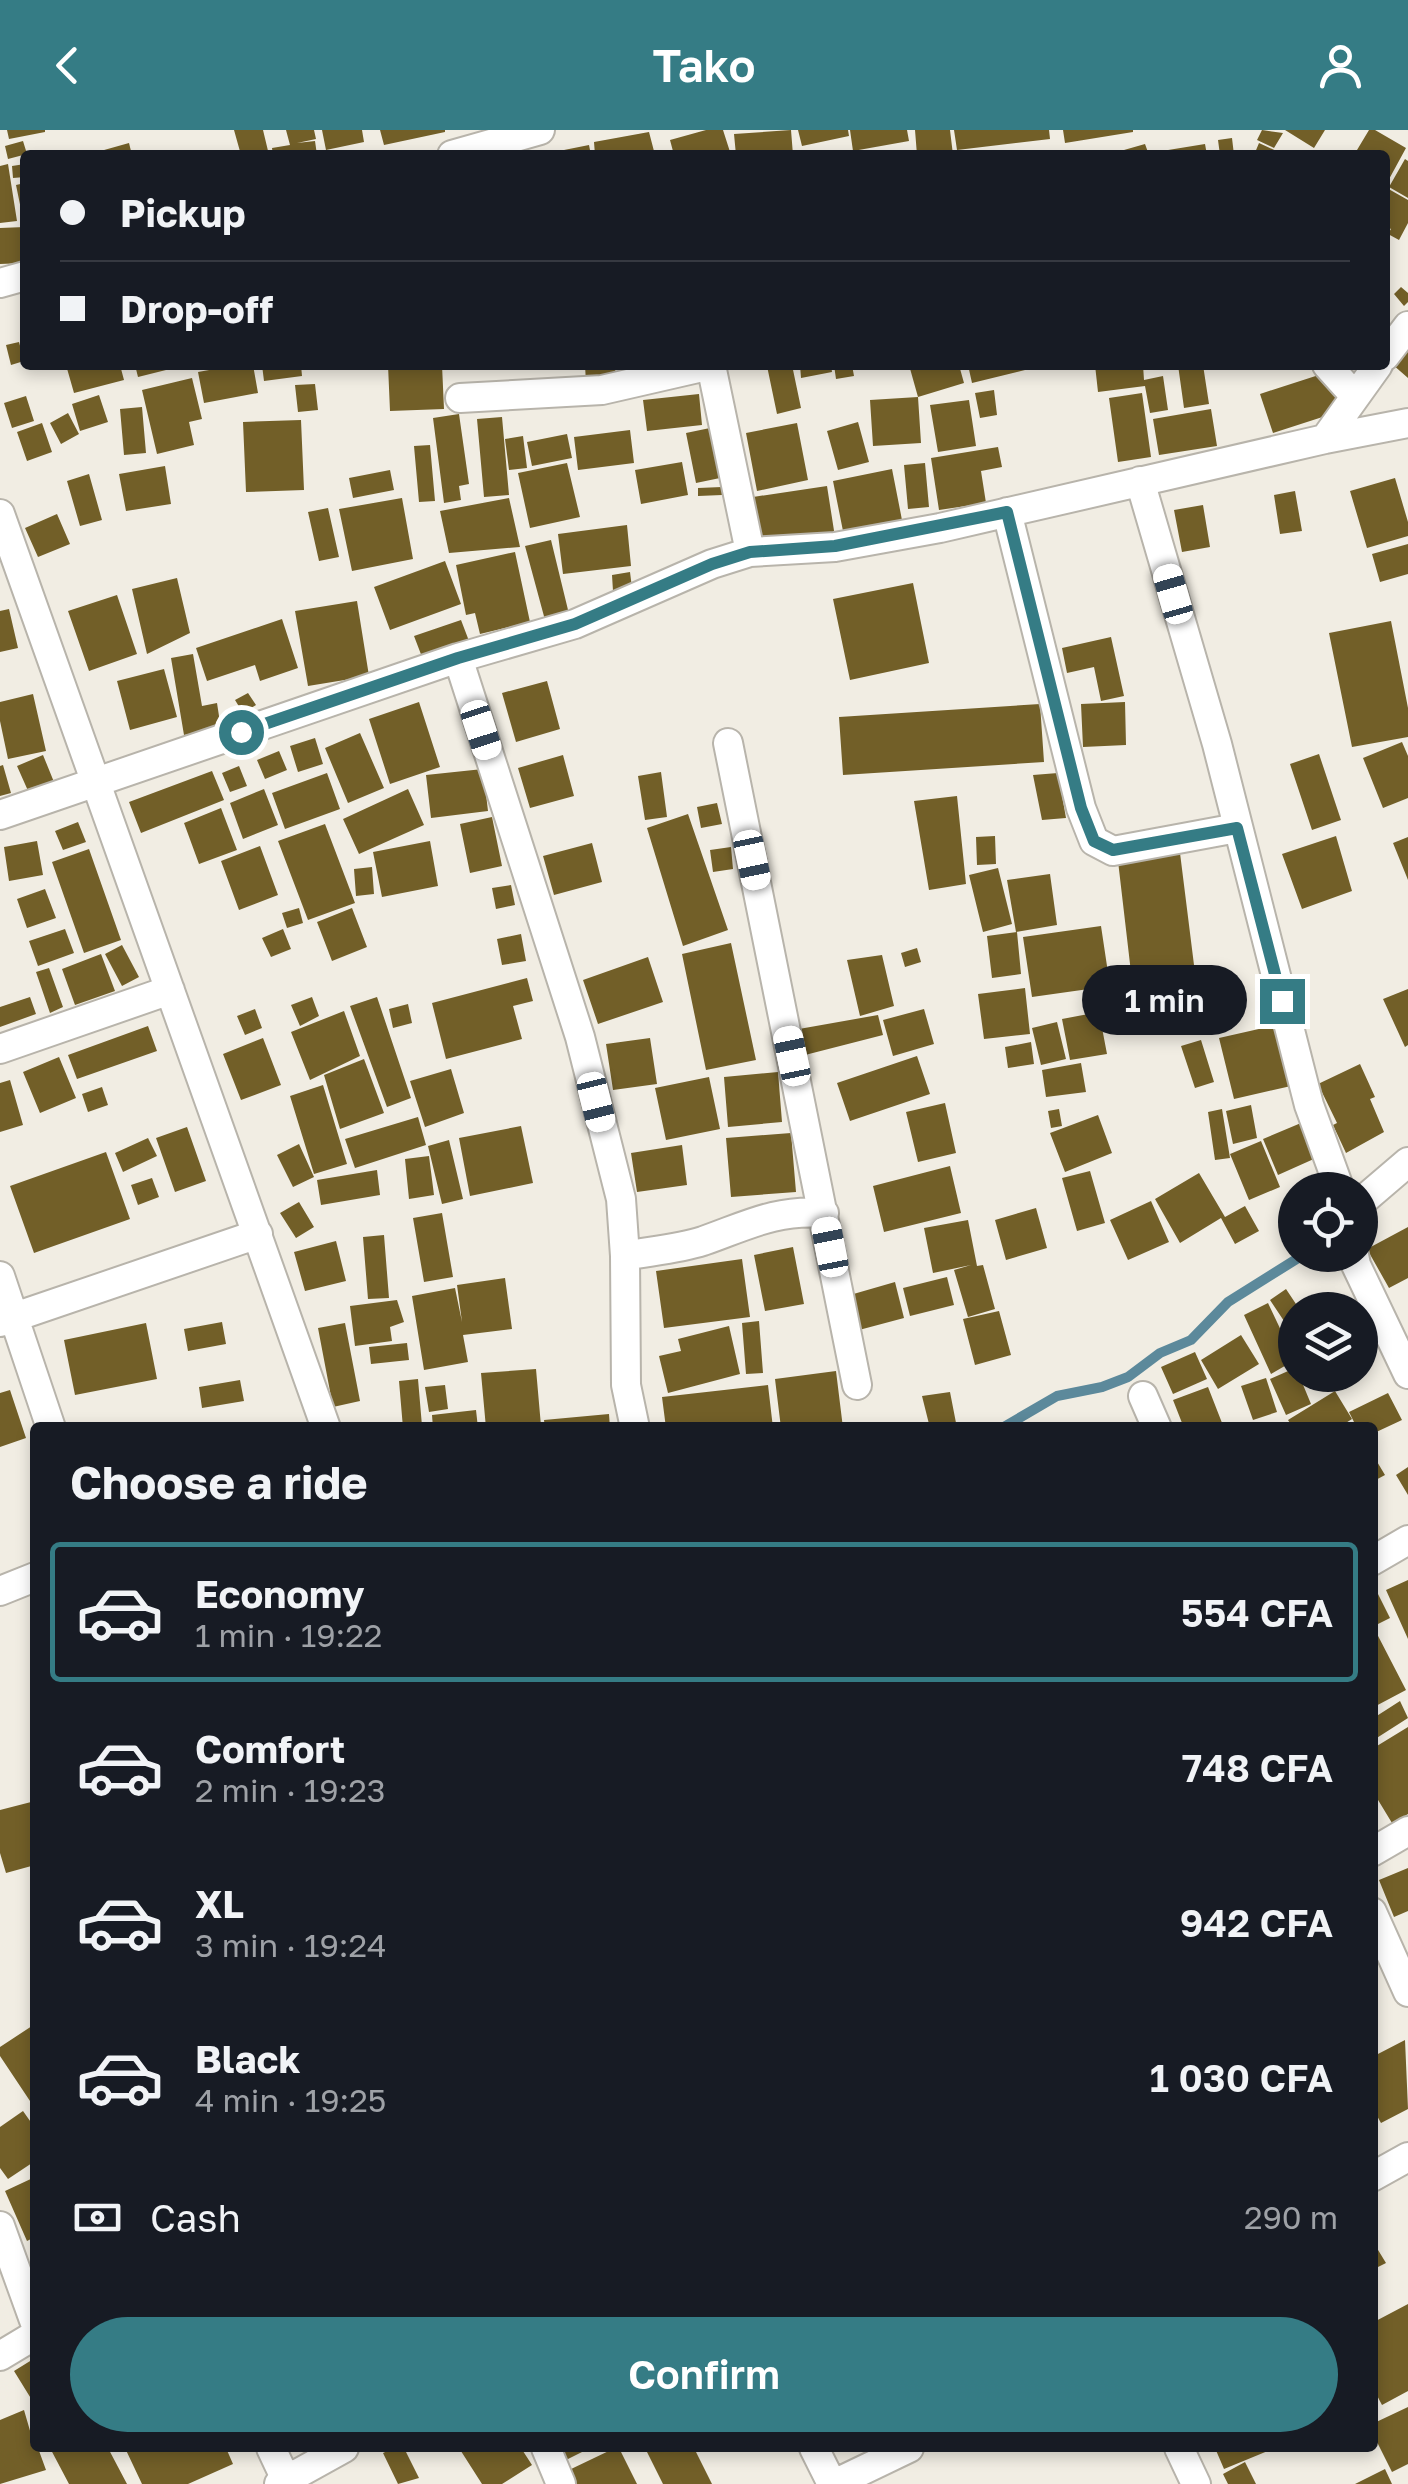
<!DOCTYPE html>
<html lang="en">
<head>
<meta charset="utf-8">
<style>
  :root { --surface:#171b24; --page:#242831; --text:#f1f3f6; --muted:#9ea1a6; --line:#363941; --accent:#357c85 }
  body { margin:0; font-family:"Golos Text",sans-serif; background:var(--page); color:var(--text); height:100vh; display:flex; flex-direction:column; font-size:38px; white-space:nowrap }
  * { box-sizing:border-box; margin:0 }
  p { font-size:32px; color:var(--muted) }
  .icon { flex:none; width:55px; height:55px; fill:none; stroke:currentColor; stroke-width:2; stroke-linecap:round; stroke-linejoin:round }
  .map { position:relative; flex:1; overflow:hidden }
  .details { position:absolute; left:30px; top:1292px; width:1348px; height:1030px; display:flex; flex-direction:column; background:var(--surface); border-radius:10px; box-shadow:0 5px 15px #0003 }
  .details>* { flex:none }
  .hud { position:absolute; left:20px; top:20px; width:1370px; height:220px; border-radius:10px; box-shadow:0 5px 15px #0003; display:grid; align-content:center; height:220px; padding:0 40px; background:var(--surface) }
  .buttons { position:absolute; left:1278px; top:1042px; display:grid; gap:20px }
  .buttons a { display:grid; place-items:center; width:100px; height:100px; border-radius:50%; background:var(--surface); box-shadow:0 5px 15px #0003; font-size:50px }
  .end { position:absolute; width:45px; height:45px; margin:-22px; border:12px solid #357c85; background:#fff; box-shadow:0 0 0 5px #fff }
  .from { border-radius:50% }
  .bubble { position:absolute; height:70px; border-radius:35px; background:var(--surface); box-shadow:0 5px 15px #0003; font-size:32px; font-weight:600; line-height:70px; text-align:center }
  .car { position:absolute; width:30px; height:60px; margin:-30px -15px; border-radius:12px; box-shadow:0 0 8px 2px #0007; background:linear-gradient(#fff 24%,#345 0 40%,#fff 0 76%,#345 0 86%,#fff 0) }
  .hud b { display:flex; align-items:center; gap:35px; height:95px; font-size:38px }
  .hud b+b { border-top:2px solid var(--line) }
  .hud i { width:25px; height:25px; background:var(--text) }
  ul { padding:0; list-style:none }
  li { display:flex; align-items:center; gap:30px; height:140px; margin:0 20px 15px; padding:0 20px; border:5px solid transparent; border-radius:10px }
  li div { flex:1 }
  li b { display:block; font-size:38px }
  li em { font-style:normal; font-weight:600 }
  li.selected { border-color:var(--accent) }
  li>.icon { width:90px; height:90px; stroke-width:1.5 }
  h2 { padding:0 40px; font-size:45px; line-height:120px }
  .pay { display:flex; align-items:center; gap:25px; height:110px; padding:0 40px; font-size:38px }
  .pay p { margin-inline-start:auto }
  .cta { display:flex; gap:20px; margin-top:auto; padding:20px 40px }
  .cta a { flex:1; height:115px; border-radius:60px; background:var(--accent); color:#fff; font-size:40px; font-weight:600; line-height:115px; text-align:center }
  header { display:flex; justify-content:space-between; align-items:center; height:130px; padding:0 40px; background:var(--accent); color:#fff; font-size:45px; font-weight:600 }
  .map>svg:first-child { display:block }
</style>
</head>
<body>
<header><svg class="icon" aria-label="back" viewBox="0 0 24 24"><path d="M15 5l-7 7 7 7"/></svg>Tako<svg class="icon" aria-label="person" viewBox="0 0 24 24"><circle cx="12" cy="8" r="4"/><path d="M4 21q1-7 8-7t8 7"/></svg></header>
<div class="map">
<svg width="1408" height="2354" viewBox="0 0 1408 2354">
  <rect width="100%" height="100%" fill="#f1ede3"/>
  <g fill="none" stroke-linecap="round" stroke-linejoin="round">
    <path stroke="#5c899b" stroke-width="10" d="M1002,1298L1057,1266L1102,1257L1128,1247L1160,1223L1191,1210L1228,1172L1303,1125"/>
  </g>
  <path fill="#725f28" d="M7,0H45V2L9,9Z
    M234,0H263L269,25H241Z
    M286,0H314L316,9L297,13L315,11L317,25H273L272,18L290,15Z
    M322,0H362L364,12L326,20Z
    M380,0H445V2L384,15Z
    M706,0H723L731,25H674L670,10Z
    M791,0L793,25H736L734,4Z
    M798,0H848L849,6L802,16Z
    M850,0H907L909,11L853,21Z
    M915,0H950L953,25H917Z
    M954,0H1049L1050,9L957,20Z
    M1063,0H1133V2L1065,13Z
    M1262,0L1283,3L1274,18L1257,10Z
    M1285,0H1325L1314,18Z
    M1369,0H1375L1406,18L1388,51L1385,49V25H1354Z
    M649,2L655,25H595L594,12Z
    M1232,8L1234,25H1220L1218,10Z
    M23,11L27,24L8,29L5,16Z
    M129,13L132,25H98L97,22Z
    M1259,13L1285,25H1254Z
    M1145,14L1149,25H1110V24Z
    M1205,14L1207,25H1163L1162,21Z
    M589,15L591,25H559V21Z
    M1405,29L1408,31V68L1389,57Z
    M8,34L17,91L0,93V36Z
    M25,34V47L13,48L12,36Z
    M25,53V89H23L16,55Z
    M1385,57L1408,70V93L1399,110L1388,104L1391,99L1385,96Z
    M25,97V133L0,134V98Z
    M1401,157L1408,163V172L1404,176L1394,164Z
    M19,212L24,231L11,235L6,215Z
    M1408,216V248L1392,234Z
    M66,235H120L124,250L74,263Z
    M135,235H182V236L138,247Z
    M237,235H253L258,263L204,273L198,242Z
    M262,235H301L302,246L264,251Z
    M388,235H442L444,279L390,281Z
    M585,235H615L616,251L586,253Z
    M792,235L801,278L777,284L767,236Z
    M800,235H831L832,242L801,248Z
    M834,235H852L854,246L836,249Z
    M909,235H959L964,253L918,267Z
    M968,235H1033V238L972,253Z
    M1095,235H1143L1144,250L1163,246L1168,280L1150,283L1145,256L1098,262Z
    M1178,235H1203L1209,274L1184,278Z
    M1328,242L1341,281L1273,303L1260,264Z
    M192,248L202,289L189,292L194,315L157,324L142,260Z
    M315,254L318,280L298,282L295,255Z
    M994,260L997,285L980,288L975,263Z
    M1142,263L1151,327L1118,332L1109,268Z
    M699,264L702,295L647,301L643,270Z
    M99,265L108,292L80,301L72,274Z
    M26,266L34,291L12,298L4,273Z
    M918,267L921,313L873,316L870,270Z
    M969,270L976,316L938,322L930,275Z
    M142,277L146,323L124,325L120,279Z
    M1211,279L1217,316L1159,325L1153,289Z
    M68,283L79,304L61,314L50,293Z
    M459,284L469,354L459,356L461,370L444,373L433,288Z
    M502,287L509,365L484,367L477,289Z
    M301,290L304,360L246,362L243,292Z
    M858,292L869,332L838,340L827,301Z
    M42,293L52,322L27,331L17,302Z
    M797,293L808,350L757,361L746,303Z
    M710,298L720,348L696,353L686,303Z
    M630,300L634,333L578,340L574,307Z
    M567,304L572,328L532,336L527,312Z
    M523,306L527,338L509,340L505,309Z
    M430,315L435,371L419,372L414,316Z
    M998,317L1002,337L981,341L986,373L939,380L931,328Z
    M682,332L688,365L641,374L635,340Z
    M567,333L580,387L530,398L518,343Z
    M925,333L929,377L908,379L904,335Z
    M165,336L171,374L126,381L119,344Z
    M892,339L902,390L843,401L833,351Z
    M390,340L394,360L353,368L349,348Z
    M89,344L102,390L80,396L67,351Z
    M1395,348L1408,392V406L1367,418L1350,361Z
    M827,356L835,407L761,417L753,367Z
    M722,357V365L698,366V358Z
    M1295,361L1302,401L1280,404L1274,365Z
    M402,368L413,429L352,441L339,379Z
    M509,368L520,417L449,423L440,381Z
    M1203,375L1210,417L1182,422L1174,380Z
    M328,378L339,427L319,431L308,382Z
    M57,384L70,414L38,427L25,398Z
    M627,395L631,436L563,444L558,404Z
    M551,410L569,484L545,490L525,416Z
    M1408,414V444L1380,452L1372,424Z
    M515,422L530,492L480,504L475,483L466,485L456,435Z
    M445,431L461,474L390,500L374,457Z
    M630,442L632,458L613,461L612,445Z
    M177,448L190,503L147,524L132,459Z
    M913,453L929,533L850,550L833,469Z
    M117,465L137,524L89,541L68,481Z
    M357,471L369,546L308,556L295,481Z
    M9,479L18,518L0,522V481Z
    M282,489L298,538L260,551L255,535L207,551L196,518Z
    M461,490L469,511L422,527L414,506Z
    M1391,491L1408,578V607L1352,617L1329,503Z
    M1111,507L1124,566L1101,571L1094,537L1067,543L1062,518Z
    M193,524L202,576L217,573L221,599L184,605L171,528Z
    M164,539L177,587L130,600L117,551Z
    M547,551L560,599L516,612L502,563Z
    M248,563L256,575L243,583L235,570Z
    M33,564L46,621L8,629L0,591V572Z
    M419,572L440,637L390,654L369,589Z
    M1125,572L1126,615L1083,617L1081,574Z
    M1040,574L1044,632L843,645L839,587Z
    M360,603L384,658L348,673L325,618Z
    M315,608L323,634L298,642L290,616Z
    M1402,612L1408,626V668L1383,678L1363,628Z
    M279,621L287,640L265,649L257,630Z
    M1319,624L1341,690L1312,700L1290,634Z
    M43,625L54,652L29,663L17,636Z
    M563,625L574,666L530,678L518,638Z
    M3,635L11,663L0,666V636Z
    M239,636L247,656L230,662L222,643Z
    M483,639L488,681L431,688L426,645Z
    M212,641L224,670L141,703L129,672Z
    M661,642L667,687L645,690L638,646Z
    M327,643L340,679L285,699L272,663Z
    M1058,643L1066,688L1042,690L1033,645Z
    M264,659L278,695L243,709L230,673Z
    M408,659L424,695L359,724L343,689Z
    M957,666L966,754L929,760L914,671Z
    M717,673L722,694L701,698L697,677Z
    M221,678L237,720L199,734L184,693Z
    M688,684L728,800L683,816L647,698Z
    M492,687L502,736L470,743L460,694Z
    M78,692L86,712L63,720L55,701Z
    M325,694L355,773L308,790L278,711Z
    M995,706L996,734L977,735L976,707Z
    M1336,706L1352,761L1302,779L1282,724Z
    M1408,707V750L1393,713Z
    M37,711L43,745L9,751L4,717Z
    M430,711L438,756L382,767L373,722Z
    M592,713L602,752L554,765L543,726Z
    M260,716L278,765L239,780L221,731Z
    M731,717L733,739L713,742L710,720Z
    M89,719L121,810L84,823L52,732Z
    M1180,723L1195,843L1132,851L1118,731Z
    M372,737L374,764L356,766L354,739Z
    M998,738L1012,794L983,802L969,745Z
    M1050,744L1057,795L1016,802L1007,750Z
    M511,755L515,775L496,779L492,758Z
    M45,759L56,788L27,798L17,769Z
    M299,778L303,793L287,798L282,783Z
    M352,778L367,817L332,831L317,792Z
    M1101,796L1110,856L1032,867L1023,807Z
    M65,799L74,823L38,836L29,811Z
    M283,799L291,819L271,827L262,808Z
    M1017,802L1021,844L992,848L987,806Z
    M521,804L526,831L502,835L497,809Z
    M731,813L756,930L706,940L682,824Z
    M122,815L139,847L122,856L105,824Z
    M917,818L921,832L905,837L901,823Z
    M101,824L115,861L75,875L62,839Z
    M882,825L894,876L860,886L847,830Z
    M648,827L663,872L598,894L583,850Z
    M49,838L63,877L50,883L36,842Z
    M527,848L533,871L513,876L522,909L446,929L432,873Z
    M1025,858L1030,904L984,909L978,864Z
    M1408,859V915L1405,917L1383,869Z
    M30,867L36,884L0,897V877Z
    M312,867L319,886L300,896L291,875Z
    M377,867L411,968L387,977L350,876Z
    M408,874L412,893L393,898L389,879Z
    M255,879L262,898L245,905L237,886Z
    M924,879L934,914L893,926L883,890Z
    M344,881L360,926L310,950L291,902Z
    M1099,882L1107,924L1070,930L1062,889Z
    M878,885L883,905L805,925L799,899Z
    M1057,892L1066,929L1041,935L1032,898Z
    M1277,895L1291,956L1234,969L1219,908Z
    M148,896L157,921L77,949L68,925Z
    M263,908L281,955L241,970L223,924Z
    M650,908L657,954L613,960L606,914Z
    M1201,910L1214,952L1195,958L1181,916Z
    M1031,912L1034,934L1008,938L1005,917Z
    M917,926L930,964L850,991L837,953Z
    M59,927L76,968L40,983L23,942Z
    M364,929L384,983L340,999L324,945Z
    M1081,933L1086,962L1046,967L1042,940Z
    M1360,934L1375,967L1370,969L1384,1002L1346,1023L1333,995L1337,993L1318,954Z
    M451,939L464,983L425,997L410,951Z
    M778,942L782,992L728,997L724,947Z
    M709,947L720,999L666,1010L655,958Z
    M10,950L23,995L0,1002V953Z
    M323,955L347,1034L314,1044L290,966Z
    M102,957L108,975L88,982L82,964Z
    M945,973L956,1023L918,1032L906,982Z
    M1251,975L1257,1008L1233,1014L1226,981Z
    M1059,979L1062,996L1051,998L1048,981Z
    M1222,979L1230,1028L1215,1030L1208,982Z
    M1098,985L1112,1023L1065,1042L1050,1003Z
    M418,987L426,1015L355,1038L345,1009Z
    M1301,993L1316,1028L1278,1045L1263,1009Z
    M521,996L533,1053L470,1066L459,1008Z
    M187,997L206,1051L175,1062L156,1008Z
    M791,1003L796,1062L731,1067L726,1008Z
    M148,1008L157,1026L123,1042L115,1023Z
    M449,1010L463,1069L442,1074L428,1016Z
    M1261,1011L1280,1057L1249,1070L1230,1024Z
    M299,1014L314,1047L293,1057L277,1025Z
    M682,1015L687,1055L637,1062L631,1023Z
    M106,1022L130,1089L34,1123L10,1056Z
    M429,1026L434,1065L409,1069L405,1029Z
    M950,1036L961,1083L884,1102L873,1056Z
    M377,1040L380,1065L321,1075L317,1050Z
    M1090,1041L1105,1093L1077,1101L1062,1048Z
    M1199,1043L1225,1087L1245,1076L1259,1101L1235,1114L1221,1088L1180,1113L1155,1069Z
    M152,1048L159,1067L138,1075L131,1055Z
    M1151,1071L1169,1112L1128,1130L1110,1090Z
    M299,1072L314,1097L296,1108L280,1083Z
    M1036,1078L1047,1118L1006,1130L995,1090Z
    M442,1083L453,1147L424,1152L413,1088Z
    M968,1090L977,1136L983,1135L995,1179L968,1187L954,1140L971,1135L933,1143L924,1098Z
    M1408,1097V1148L1389,1158L1367,1119Z
    M384,1105L389,1168L368,1169L363,1107Z
    M336,1111L346,1151L305,1161L294,1122Z
    M793,1117L804,1174L765,1181L754,1125Z
    M742,1129L750,1187L664,1198L656,1141Z
    M947,1147L954,1175L910,1186L903,1158Z
    M505,1148L512,1199L463,1205L468,1232L424,1240L412,1166L455,1158L462,1192L457,1155Z
    M895,1152L904,1188L859,1200L850,1165Z
    M1286,1159L1300,1180H1295L1284,1191L1270,1170Z
    M397,1170L404,1192L390,1197L392,1211L355,1216L350,1176Z
    M1268,1173L1295,1230L1271,1244L1244,1185Z
    M999,1181L1011,1225L975,1235L963,1189Z
    M759,1191L763,1243L746,1244L742,1193Z
    M222,1192L226,1214L188,1221L184,1199Z
    M146,1193L157,1249L75,1265L64,1210Z
    M345,1193L360,1271L333,1277L318,1198Z
    M729,1196L740,1244L668,1263L659,1226L681,1221L678,1209Z
    M1241,1205L1259,1234L1218,1259L1201,1230Z
    M407,1213L409,1230L371,1234L369,1217Z
    M1195,1222L1207,1249L1173,1264L1161,1237Z
    M1295,1238V1245H1299L1311,1274L1286,1285L1270,1249Z
    M536,1239L541,1296L486,1298L481,1243Z
    M836,1241L843,1298H781L775,1249Z
    M1266,1248L1277,1282L1253,1290L1241,1256Z
    M418,1249L422,1296L403,1298L399,1251Z
    M240,1250L244,1271L202,1278L199,1257Z
    M445,1255L448,1279L429,1282L425,1257Z
    M768,1255L773,1298H666L662,1267Z
    M1208,1257L1224,1298H1184L1173,1270Z
    M10,1260L26,1308L0,1317V1263Z
    M1335,1261L1352,1289L1338,1298H1293L1288,1290Z
    M950,1262L957,1298H930L922,1266Z
    M1388,1263L1402,1290L1372,1304V1298H1357L1349,1282Z
    M476,1280L478,1298H433L432,1285Z
    M609,1284L610,1298H545L544,1290Z
    M1376,1330L1385,1345L1372,1352V1332Z
    M1408,1337V1365L1396,1345Z
    M1408,1450V1509L1386,1460Z
    M1377,1462L1390,1488L1372,1497V1464Z
    M1376,1502L1406,1560L1372,1578V1503Z
    M1400,1571L1408,1588L1372,1611V1589Z
    M1408,1597V1684L1392,1693L1372,1660V1619Z
    M35,1671V1735L6,1743L0,1723V1680Z
    M1408,1738V1781L1394,1787L1379,1750Z
    M35,1894V1967L30,1971L0,1926V1917Z
    M1405,1910L1408,1979L1381,1993L1372,1977V1920L1376,1925Z
    M23,1981L35,1998V2031L8,2049L0,2038V1997Z
    M35,2047V2107L27,2111L5,2061Z
    M1375,2115L1386,2133L1372,2140V2117Z
    M1408,2174V2261L1382,2275L1372,2256V2193Z
    M35,2228V2275L14,2241Z
    M1408,2277V2334L1392,2342L1372,2302V2294Z
    M24,2280L35,2318H38L46,2340L0,2354V2290Z
    M50,2318H108L127,2354H69Z
    M125,2318H226L233,2334L188,2354H142Z
    M394,2318H404L419,2348L398,2354L383,2323Z
    M459,2318H521L532,2335L502,2354H482Z
    M560,2318H590L566,2330Z
    M615,2318H619L637,2354H576L569,2340Z
    M645,2318H694L712,2354H663Z
    M1215,2318H1275L1224,2339Z
    M1245,2332L1256,2354H1228L1223,2344Z
    M1385,2339L1392,2354H1355Z"/>
  <g fill="none" stroke-linecap="round" stroke-linejoin="round">
    <g stroke="#b8b4ab" stroke-width="32">
      <path id="minor" d="M452,25L540,0
        M0,153L25,146
        M1385,226L1408,196
        M711,235L750,422
        M1327,235L1354,265
        M460,268L602,260L711,235
        M1325,309L1378,235
        M1140,351L1217,614L1309,975L1340,1060
        M1007,382L1081,678L1094,711L1113,721L1237,698
        M0,384L326,1298
        M458,528L580,907L621,1069L625,1126L626,1255L635,1298
        M728,613L857,1255
        M0,685L458,528L575,494L712,434L750,422L835,417L940,398L1325,309L1408,293
        M0,919L170,860
        M1360,1073L1408,1032
        M1354,1125L1356,1135L1408,1244
        M625,1126C651,1121 678,1119 703,1111C746,1096 776,1079 824,1083
        M0,1146L51,1298
        M0,1192L258,1104
        M1143,1266L1157,1298
        M1372,1431L1408,1410
        M0,1461L35,1447
        M1372,1722L1408,1701
        M1372,1782L1408,1862
        M1372,2047L1408,2027
        M0,2096L35,2193
        M0,2226L35,2205
        M271,2318L288,2354
        M546,2318L561,2354
        M814,2318L832,2354
        M1179,2318L1196,2354
        M279,2354L344,2318
        M834,2354L909,2318"/>
    </g>
    <use href="#minor" stroke="#fff" stroke-width="28"/>
  </g>
  <g fill="none" stroke-linecap="round" stroke-linejoin="round">
    <path stroke="#357c85" stroke-width="12" d="M241,602L458,528L575,494L712,434L750,422L835,416L1007,382L1081,678L1094,711L1113,720L1237,698L1282,871"/>
  </g>
</svg>
<div class="buttons">
<a><svg class="icon" aria-label="locate" viewBox="0 0 24 24"><circle cx="12" cy="12" r="6"/><path d="M12 2v4M12 18v4M2 12h4M18 12h4"/></svg></a>
<a><svg class="icon" aria-label="layers" viewBox="0 0 24 24"><path d="M12 4l9 5-9 5-9-5zM3 14l9 5 9-5"/></svg></a>
</div>
<i class="end from" style="left:241px;top:602px"></i>
<i class="end" style="left:1282px;top:871px"></i>
<div class="bubble" style="left:1082px;top:835px;width:165px">1 min</div>
<i class="car" style="left:1173px;top:464px;rotate:344deg"></i>
<i class="car" style="left:481px;top:600px;rotate:162deg"></i>
<i class="car" style="left:752px;top:730px;rotate:168deg"></i>
<i class="car" style="left:792px;top:926px;rotate:348deg"></i>
<i class="car" style="left:596px;top:972px;rotate:166deg"></i>
<i class="car" style="left:830px;top:1117px;rotate:349deg"></i>
<div class="hud">
<b><i class="from"></i>Pickup</b>
<b><i></i>Drop-off</b>
</div>
<section class="details">
<h2>Choose a ride</h2>
<ul>
<li class="selected"><svg class="icon" aria-label="car" viewBox="0 0 24 24"><path d="M5 17H2v-5l4-1 3-4h7l3 4 3 1v5h-3M9 17h6M6 11h13"/><circle cx="7" cy="17" r="2"/><circle cx="17" cy="17" r="2"/></svg><div><b>Economy</b><p>1 min · 19:22</p></div><em>554 CFA</em></li>
<li><svg class="icon" aria-label="car" viewBox="0 0 24 24"><path d="M5 17H2v-5l4-1 3-4h7l3 4 3 1v5h-3M9 17h6M6 11h13"/><circle cx="7" cy="17" r="2"/><circle cx="17" cy="17" r="2"/></svg><div><b>Comfort</b><p>2 min · 19:23</p></div><em>748 CFA</em></li>
<li><svg class="icon" aria-label="car" viewBox="0 0 24 24"><path d="M5 17H2v-5l4-1 3-4h7l3 4 3 1v5h-3M9 17h6M6 11h13"/><circle cx="7" cy="17" r="2"/><circle cx="17" cy="17" r="2"/></svg><div><b>XL</b><p>3 min · 19:24</p></div><em>942 CFA</em></li>
<li><svg class="icon" aria-label="car" viewBox="0 0 24 24"><path d="M5 17H2v-5l4-1 3-4h7l3 4 3 1v5h-3M9 17h6M6 11h13"/><circle cx="7" cy="17" r="2"/><circle cx="17" cy="17" r="2"/></svg><div><b>Black</b><p>4 min · 19:25</p></div><em>1 030 CFA</em></li>
</ul>
<div class="pay"><svg class="icon" aria-label="cash" viewBox="0 0 24 24"><path d="M3 7h18v10H3z"/><circle cx="12" cy="12" r="2"/></svg>Cash<p>290 m</p></div>
<div class="cta"><a>Confirm</a></div>
</section>
</div>
</body>
</html>
